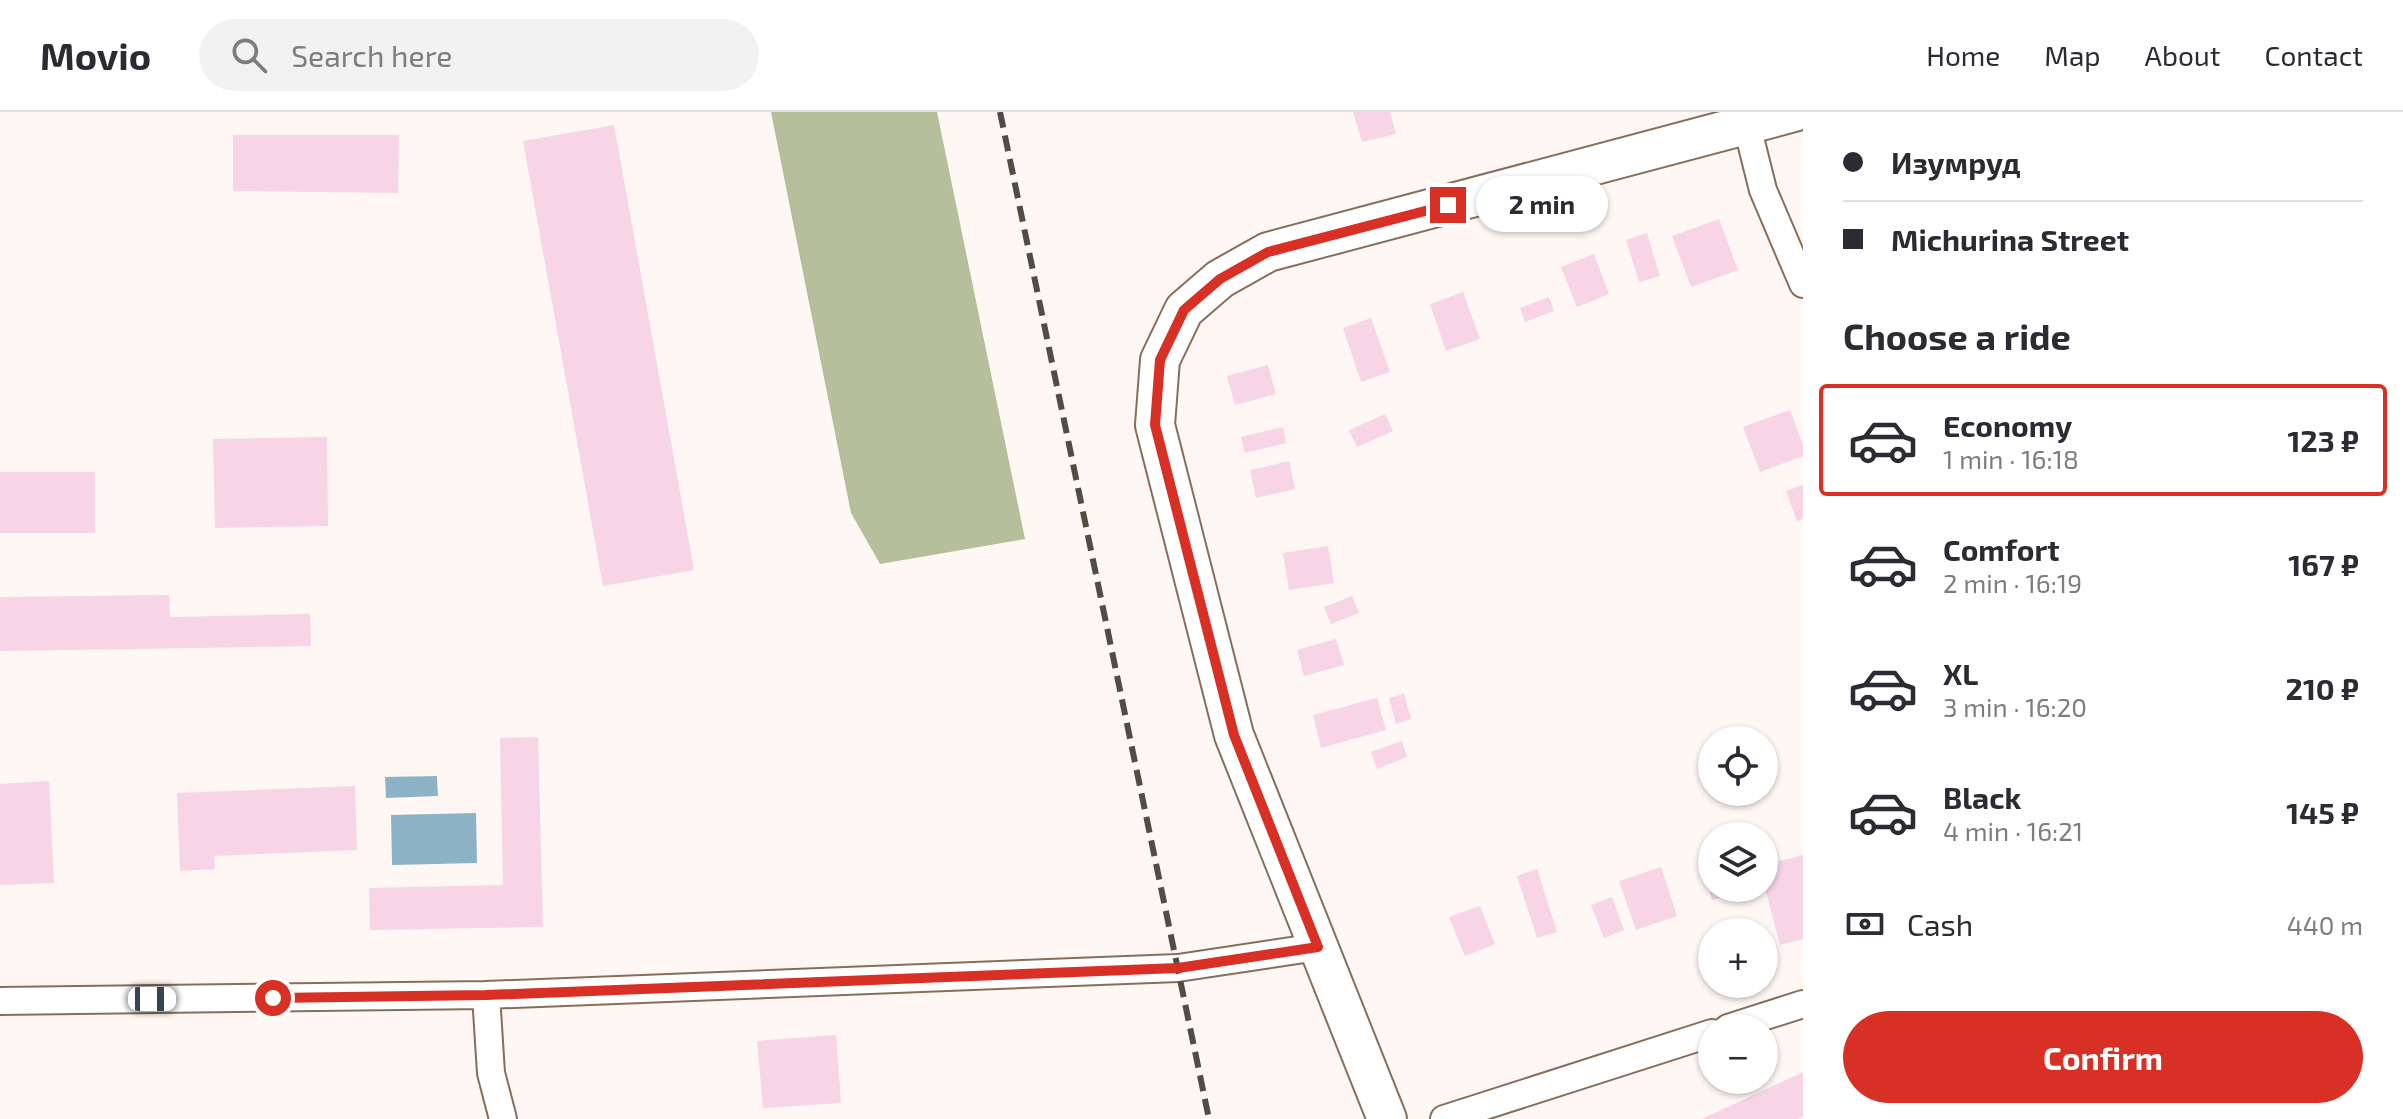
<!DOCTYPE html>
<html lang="en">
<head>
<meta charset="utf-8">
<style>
  :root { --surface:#fff; --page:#f2f2f3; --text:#2b2b33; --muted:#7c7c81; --line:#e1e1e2; --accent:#d93025 }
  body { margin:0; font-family:"Exo 2",sans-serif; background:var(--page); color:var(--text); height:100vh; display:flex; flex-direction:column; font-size:30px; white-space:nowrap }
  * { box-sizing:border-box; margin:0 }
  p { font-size:26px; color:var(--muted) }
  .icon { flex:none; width:44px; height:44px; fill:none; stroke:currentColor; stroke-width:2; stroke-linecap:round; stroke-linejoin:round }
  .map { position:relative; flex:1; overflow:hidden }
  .sheet { display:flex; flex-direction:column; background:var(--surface); width:600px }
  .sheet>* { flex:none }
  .hud { display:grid; align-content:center; height:176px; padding:0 40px; background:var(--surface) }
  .tools { position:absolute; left:1698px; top:614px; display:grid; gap:16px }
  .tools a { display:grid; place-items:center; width:80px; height:80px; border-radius:50%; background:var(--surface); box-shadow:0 2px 6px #0004; font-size:40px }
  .end { position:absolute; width:36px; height:36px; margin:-18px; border:10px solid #d93025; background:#fff; box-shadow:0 0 0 4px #fff }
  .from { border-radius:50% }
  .bubble { position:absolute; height:56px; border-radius:28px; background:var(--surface); box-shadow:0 2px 6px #0004; font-size:26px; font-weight:700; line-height:56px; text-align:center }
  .car { position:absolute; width:24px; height:48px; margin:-24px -12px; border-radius:10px; box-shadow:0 0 6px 2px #0007; background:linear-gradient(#fff 24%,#345 0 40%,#fff 0 76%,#345 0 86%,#fff 0) }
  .hud b { display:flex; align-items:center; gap:28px; height:76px; font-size:30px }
  .hud b+b { border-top:2px solid var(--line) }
  .hud i { width:20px; height:20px; background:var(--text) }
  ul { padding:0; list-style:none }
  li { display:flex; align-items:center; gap:24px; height:112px; margin:0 16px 12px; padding:0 24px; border:4px solid transparent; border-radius:8px }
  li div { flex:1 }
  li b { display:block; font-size:30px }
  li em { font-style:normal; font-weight:700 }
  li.selected { border-color:var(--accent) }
  li>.icon { width:72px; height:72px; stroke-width:1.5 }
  h2 { padding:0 40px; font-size:36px; line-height:96px }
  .pay { display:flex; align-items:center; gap:20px; height:88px; padding:0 40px; font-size:30px }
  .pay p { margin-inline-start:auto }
  .button { display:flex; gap:16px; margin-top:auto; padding:16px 40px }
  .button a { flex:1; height:92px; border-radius:48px; background:var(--accent); color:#fff; font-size:32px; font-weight:700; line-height:92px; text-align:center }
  header { display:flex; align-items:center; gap:48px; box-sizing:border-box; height:112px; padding:0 40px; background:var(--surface); border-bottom:2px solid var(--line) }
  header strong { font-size:38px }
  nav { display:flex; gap:44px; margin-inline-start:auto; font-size:28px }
  .search { width:560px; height:72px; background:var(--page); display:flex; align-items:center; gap:20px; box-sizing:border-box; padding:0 28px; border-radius:44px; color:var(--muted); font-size:30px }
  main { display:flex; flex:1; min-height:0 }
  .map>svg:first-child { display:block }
</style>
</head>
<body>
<header>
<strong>Movio</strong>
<div class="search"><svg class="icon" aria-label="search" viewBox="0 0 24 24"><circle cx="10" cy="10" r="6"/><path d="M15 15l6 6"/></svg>Search here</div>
<nav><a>Home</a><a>Map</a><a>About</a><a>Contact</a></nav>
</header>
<main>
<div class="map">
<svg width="1803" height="1007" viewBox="0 0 1803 1007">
  <rect width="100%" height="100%" fill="#fef7f3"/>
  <path fill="#b5bf9c" d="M771,0H937L1025,427L880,452L851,401Z"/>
  <path fill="#8bb2c5" d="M437,664L438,684L386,686L385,665Z
    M476,701L477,751L392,753L391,703Z"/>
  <path fill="#f7d4e6" d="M1353,0H1390L1396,22L1362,30Z
    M614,13L694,458L603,474L523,29Z
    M233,23H399L398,81L233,79Z
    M1719,107L1738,158L1691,175L1672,124Z
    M1647,121L1660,164L1639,170L1626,128Z
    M1594,142L1609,182L1577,195L1561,155Z
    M1463,180L1480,227L1446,239L1430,192Z
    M1549,185L1554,199L1525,210L1520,196Z
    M1371,206L1390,260L1361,270L1343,216Z
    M1268,253L1276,282L1235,293L1227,264Z
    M1790,298L1803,333V344L1760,360L1743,315Z
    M1385,302L1393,319L1357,335L1349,318Z
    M1283,315L1286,331L1245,341L1241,325Z
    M327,325L328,414L215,416L213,327Z
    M1289,349L1295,377L1256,386L1250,358Z
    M0,360H95V421H0Z
    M1803,373V407L1797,409L1786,379Z
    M1328,434L1334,471L1289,478L1283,441Z
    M169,483L170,505L310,502L311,534L0,539V485Z
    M1352,484L1359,501L1331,512L1324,495Z
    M1336,527L1344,553L1304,564L1297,538Z
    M1404,582L1411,607L1396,612L1389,586Z
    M1377,586L1386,618L1321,636L1313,603Z
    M538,625L543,815L370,818L369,776L503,773L500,626Z
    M1402,629L1407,645L1377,657L1371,640Z
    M49,669L54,771L0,773V672Z
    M355,674L357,738L214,744L215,757L180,759L177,681Z
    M1712,741V776L1750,777L1712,788L1699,744Z
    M1803,743V827L1780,833L1764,772V753Z
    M1661,755L1677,804L1636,818L1619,769Z
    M1537,757L1557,820L1537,826L1517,764Z
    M1612,785L1624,818L1604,826L1591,793Z
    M1480,794L1495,832L1465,844L1449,805Z
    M836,923L841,991L763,996L757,929Z
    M1803,960V1005L1798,1007H1702Z"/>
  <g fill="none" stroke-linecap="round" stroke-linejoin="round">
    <g stroke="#886e58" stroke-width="30">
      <path id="street" d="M1747,14L1763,78L1803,172
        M486,883L491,961L503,1007
        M0,889L486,883L1178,856L1318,835
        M1728,916L1803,892
        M1444,1007L1712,921"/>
    </g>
    <g stroke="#886e58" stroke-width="42">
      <path id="secondary" d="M1387,1007L1234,623L1155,313L1160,248L1184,198L1220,167L1268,140L1794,0"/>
    </g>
    <use href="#street" stroke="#fff" stroke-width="26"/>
    <use href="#secondary" stroke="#fff" stroke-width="38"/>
    <path stroke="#544b43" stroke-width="6" stroke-dasharray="16 8" stroke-linecap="butt" d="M1000,0L1209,1007"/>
  </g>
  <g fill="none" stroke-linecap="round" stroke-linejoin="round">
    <path stroke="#d93025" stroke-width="10" d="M273,886L486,883L1178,856L1318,835L1234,623L1155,313L1160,248L1184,198L1220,167L1268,140L1448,93"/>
  </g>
</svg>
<div class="tools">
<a><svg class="icon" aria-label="locate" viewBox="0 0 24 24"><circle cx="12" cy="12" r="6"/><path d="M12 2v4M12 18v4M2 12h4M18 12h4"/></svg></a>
<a><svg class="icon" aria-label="layers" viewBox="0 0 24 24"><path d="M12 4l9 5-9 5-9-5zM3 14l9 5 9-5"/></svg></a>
<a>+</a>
<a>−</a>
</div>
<i class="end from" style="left:273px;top:886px"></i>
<i class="end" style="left:1448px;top:93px"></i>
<div class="bubble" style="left:1476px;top:64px;width:132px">2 min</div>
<i class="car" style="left:152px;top:887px;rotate:90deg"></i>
</div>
<section class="sheet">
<div class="hud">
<b><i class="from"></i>Изумруд</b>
<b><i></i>Michurina Street</b>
</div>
<h2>Choose a ride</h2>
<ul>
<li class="selected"><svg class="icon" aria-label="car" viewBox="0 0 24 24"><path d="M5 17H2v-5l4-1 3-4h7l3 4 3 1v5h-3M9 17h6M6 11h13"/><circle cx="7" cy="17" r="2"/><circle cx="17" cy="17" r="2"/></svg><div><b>Economy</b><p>1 min · 16:18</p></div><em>123 ₽</em></li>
<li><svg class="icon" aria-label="car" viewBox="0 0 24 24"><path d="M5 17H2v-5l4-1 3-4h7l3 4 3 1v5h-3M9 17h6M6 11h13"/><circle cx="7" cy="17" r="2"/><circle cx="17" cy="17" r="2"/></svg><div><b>Comfort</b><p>2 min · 16:19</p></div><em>167 ₽</em></li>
<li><svg class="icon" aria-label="car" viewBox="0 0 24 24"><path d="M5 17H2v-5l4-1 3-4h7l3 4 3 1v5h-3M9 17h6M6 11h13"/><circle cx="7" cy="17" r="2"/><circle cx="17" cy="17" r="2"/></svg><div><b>XL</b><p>3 min · 16:20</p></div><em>210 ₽</em></li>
<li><svg class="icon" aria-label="car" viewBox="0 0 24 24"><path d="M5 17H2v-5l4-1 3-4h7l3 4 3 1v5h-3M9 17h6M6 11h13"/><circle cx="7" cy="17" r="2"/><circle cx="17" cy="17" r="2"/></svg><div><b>Black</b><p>4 min · 16:21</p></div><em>145 ₽</em></li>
</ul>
<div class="pay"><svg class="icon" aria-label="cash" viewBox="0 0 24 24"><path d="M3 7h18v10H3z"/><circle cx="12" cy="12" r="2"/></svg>Cash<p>440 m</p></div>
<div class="button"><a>Confirm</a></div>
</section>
</main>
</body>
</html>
